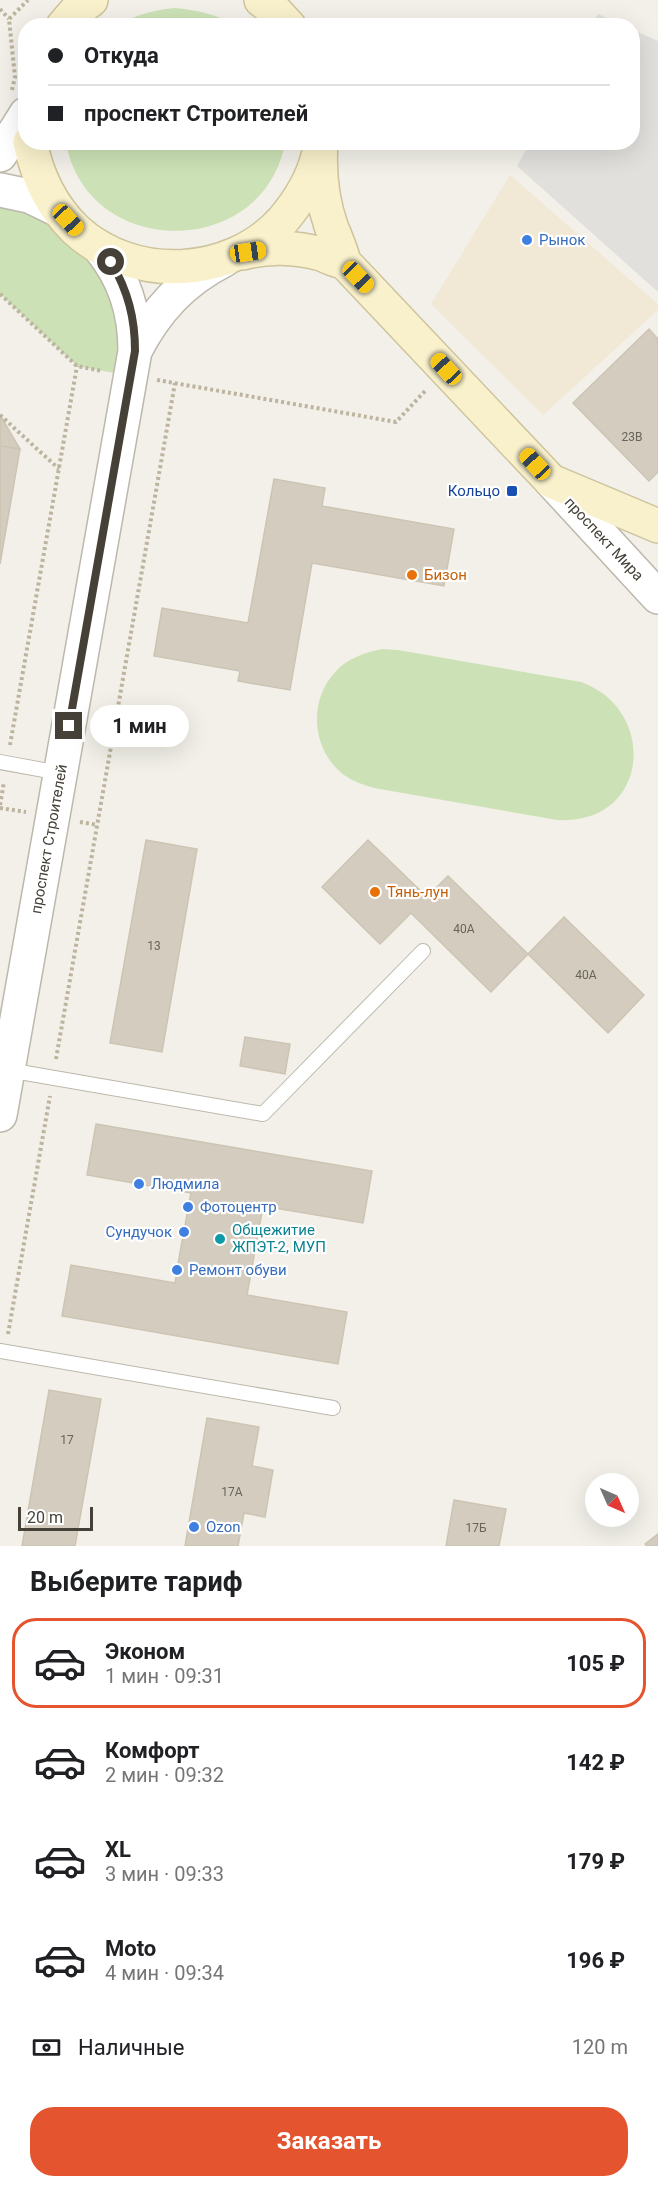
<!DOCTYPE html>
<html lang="ru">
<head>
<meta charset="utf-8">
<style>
  :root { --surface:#fff; --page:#f6f6f6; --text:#202124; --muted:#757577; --line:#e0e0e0; --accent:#e4542e }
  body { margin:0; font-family:Roboto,sans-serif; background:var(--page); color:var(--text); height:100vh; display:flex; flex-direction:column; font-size:22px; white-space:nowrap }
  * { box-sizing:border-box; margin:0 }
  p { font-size:20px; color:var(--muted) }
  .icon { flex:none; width:33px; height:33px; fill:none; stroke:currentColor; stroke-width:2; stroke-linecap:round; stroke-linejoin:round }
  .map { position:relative; height:1546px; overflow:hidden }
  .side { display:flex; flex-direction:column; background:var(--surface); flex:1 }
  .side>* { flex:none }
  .top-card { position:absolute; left:18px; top:18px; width:622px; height:132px; border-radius:24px; box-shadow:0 6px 24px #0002; display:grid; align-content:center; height:132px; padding:0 30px; background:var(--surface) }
  .needle { width:39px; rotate:135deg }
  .fabs { position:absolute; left:585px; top:1473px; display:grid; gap:12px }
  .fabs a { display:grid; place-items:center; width:54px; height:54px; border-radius:50%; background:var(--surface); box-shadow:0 6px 24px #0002; font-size:30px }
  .scale { position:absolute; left:18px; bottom:15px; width:75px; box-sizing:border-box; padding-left:6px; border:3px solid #454138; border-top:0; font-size:16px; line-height:21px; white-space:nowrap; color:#454138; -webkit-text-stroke:4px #fff; paint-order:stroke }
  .end { position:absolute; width:27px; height:27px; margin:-14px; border:8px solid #454138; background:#fff; box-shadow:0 0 0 3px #fff }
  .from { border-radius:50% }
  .bubble { position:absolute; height:42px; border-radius:21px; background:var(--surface); box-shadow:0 6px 24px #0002; font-size:20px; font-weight:700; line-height:42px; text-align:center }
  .car { position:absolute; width:18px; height:36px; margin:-18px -9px; border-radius:8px; box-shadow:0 0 4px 2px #0007; background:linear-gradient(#f5c518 24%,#345 0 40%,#f5c518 0 76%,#345 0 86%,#f5c518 0) }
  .top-card b { display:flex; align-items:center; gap:21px; height:57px; font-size:22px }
  .top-card b+b { border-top:2px solid var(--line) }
  .top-card i { width:15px; height:15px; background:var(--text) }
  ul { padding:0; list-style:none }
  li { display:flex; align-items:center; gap:18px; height:90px; margin:0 12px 9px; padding:0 18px; border:3px solid transparent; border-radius:24px }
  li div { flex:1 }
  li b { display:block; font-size:22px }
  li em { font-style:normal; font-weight:700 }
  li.selected { border-color:var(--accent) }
  li>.icon { width:54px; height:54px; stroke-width:1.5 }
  h2 { padding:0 30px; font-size:27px; line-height:72px }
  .pay { display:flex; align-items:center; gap:15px; height:66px; padding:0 30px; font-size:22px }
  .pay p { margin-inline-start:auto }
  .action { display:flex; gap:12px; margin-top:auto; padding:12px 30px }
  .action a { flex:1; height:69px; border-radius:24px; background:var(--accent); color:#fff; font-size:24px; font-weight:700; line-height:69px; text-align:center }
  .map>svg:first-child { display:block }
</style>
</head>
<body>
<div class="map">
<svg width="658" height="1546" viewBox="0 0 658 1546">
  <rect width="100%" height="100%" fill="#f2f0e9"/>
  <path fill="#f2e8d6" d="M510,175L658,304V310L543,415L431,304Z"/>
  <path fill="#cce2b6" d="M174,8C196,10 216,14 235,25H115C135,16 152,10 174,8Z
    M66,143V142L285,143C264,259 88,261 66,143Z
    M0,190L99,247L130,376L77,366L0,294Z
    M382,649L398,650L581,682C658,709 651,825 557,820L374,788C363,785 353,781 344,775C311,750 308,700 336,671C348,658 364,653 382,649Z"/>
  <path fill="#e1e0dd" d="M598,14L623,25H592Z
    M633,30L658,41V292L517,166L530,143L633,142Z"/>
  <path fill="#d3ccbf" stroke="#cdc4b3" stroke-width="1.5" d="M649,329L658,339V472L649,481L573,403Z
    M0,415L20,449L0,446Z
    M0,446L20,449L0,564Z
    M274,479L325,488L322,506L454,529L444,586L312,563L290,690L238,681L240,671L154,656L162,608L248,623Z
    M146,840L197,849L162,1052L110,1043Z
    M368,840L427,897L448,876L528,954L491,992L411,913L380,944L322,887Z
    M564,917L644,995L608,1033L528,954Z
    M245,1037L290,1044L285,1074L240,1066Z
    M96,1124L372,1171L363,1223L263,1206L247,1295L347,1312L338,1364L62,1316L71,1265L175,1283L179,1258L191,1193L87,1175Z
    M49,1390L101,1399L75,1546H22Z
    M207,1418L259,1427L252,1466L273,1470L265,1517L244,1513L238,1546H185Z
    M454,1500L506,1509L499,1546H446Z
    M658,1534V1546H647L645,1544Z"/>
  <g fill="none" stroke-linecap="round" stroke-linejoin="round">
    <g stroke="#bdb8ac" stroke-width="16">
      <path id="service" d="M0,762L60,773
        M8,1070L263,1114L423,951
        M0,1351L333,1408"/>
    </g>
    <g stroke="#bdb8ac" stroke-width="36">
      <path id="tertiary" d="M0,155L26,114
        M0,190L29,196L58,210
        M135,351C156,310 183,281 224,260
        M551,481L658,597
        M0,1115L135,351C135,310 124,278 99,247"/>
    </g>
    <g stroke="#cdc49d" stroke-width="36">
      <path id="secondary" d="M261,0L274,10L289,26
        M63,26L75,12L91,0
        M30,142C37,176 51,206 76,230C134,283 231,278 283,220C299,201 312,180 318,156
        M321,142C319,171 322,200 331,226C336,239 341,249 344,262L551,481L658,526
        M243,253C267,246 296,247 321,254C329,257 335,261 344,262"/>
    </g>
    <path stroke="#bdb49f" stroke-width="4" stroke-dasharray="3 3" stroke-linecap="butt" d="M0,9L9,19
      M12,90L15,77L9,19L28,0
      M0,294L77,366L102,371
      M157,380L396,422L426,390
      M0,415L59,469
      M10,745L77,366
      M0,805L4,782
      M0,808L26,812
      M80,822L97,825
      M56,1059L175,383
      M8,1334L50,1096"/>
    <use href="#service" stroke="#fff" stroke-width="14"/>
    <use href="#tertiary" stroke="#fff" stroke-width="33"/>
    <use href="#secondary" stroke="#f9f1cc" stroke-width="33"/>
  </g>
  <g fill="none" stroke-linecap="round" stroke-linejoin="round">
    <path stroke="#454138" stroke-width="8" d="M69,726L135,351C135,318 128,291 111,262"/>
  </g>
  <g fill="#3f7fe0" stroke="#fff" stroke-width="2">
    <circle cx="527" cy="240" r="6"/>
    <circle cx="139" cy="1184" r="6"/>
    <circle cx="188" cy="1207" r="6"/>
    <circle cx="184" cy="1232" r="6"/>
    <circle cx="177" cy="1270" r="6"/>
    <circle cx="194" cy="1527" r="6"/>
  </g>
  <rect fill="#1a4fb4" stroke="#fff" stroke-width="2" x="506" y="485" width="12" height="12" rx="3"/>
  <g fill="#e8710a" stroke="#fff" stroke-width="2">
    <circle cx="412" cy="575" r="6"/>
    <circle cx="375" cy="892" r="6"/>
  </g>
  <circle fill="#0f9aa8" stroke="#fff" stroke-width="2" cx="220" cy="1239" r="6"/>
  <g text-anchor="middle" stroke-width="4.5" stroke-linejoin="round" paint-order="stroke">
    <g font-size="12" fill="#68645a">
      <text x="632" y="441">23В</text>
      <text x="464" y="933">40А</text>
      <text x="154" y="950">13</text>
      <text x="586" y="979">40А</text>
      <text x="67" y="1444">17</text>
      <text x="232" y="1496">17А</text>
      <text x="476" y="1532">17Б</text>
    </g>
    <g font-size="15" fill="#366cbe" stroke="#fff" text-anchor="start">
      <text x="539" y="245">Рынок</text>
      <text x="151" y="1189">Людмила</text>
      <text x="200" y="1212">Фотоцентр</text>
      <text x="172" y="1237" text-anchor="end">Сундучок</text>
      <text x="189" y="1275">Ремонт обуви</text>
      <text x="206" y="1532">Ozon</text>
    </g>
    <g font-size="15" fill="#164399" stroke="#fff" text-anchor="end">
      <text x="500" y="496">Кольцо</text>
    </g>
    <g font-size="15" fill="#454138" stroke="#fff">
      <text transform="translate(604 539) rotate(47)" y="5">проспект Мира</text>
      <text transform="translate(49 839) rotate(-80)" y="5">проспект Строителей</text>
    </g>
    <g font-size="15" fill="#c56008" stroke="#fff" text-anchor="start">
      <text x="424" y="580">Бизон</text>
      <text x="387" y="897">Тянь-лун</text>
    </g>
    <g font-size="15" fill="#0d838f" stroke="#fff" text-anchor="start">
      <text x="232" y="1235">Общежитие<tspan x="232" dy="17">ЖПЭТ-2, МУП</tspan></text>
    </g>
  </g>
</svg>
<div class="fabs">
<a><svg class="needle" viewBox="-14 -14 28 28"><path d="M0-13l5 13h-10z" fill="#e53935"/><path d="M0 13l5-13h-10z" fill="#757577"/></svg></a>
</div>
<div class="scale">20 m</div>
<i class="end from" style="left:111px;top:262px"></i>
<i class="end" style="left:69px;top:726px"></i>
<div class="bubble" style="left:90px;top:705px;width:99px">1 мин</div>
<i class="car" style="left:68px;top:220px;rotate:137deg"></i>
<i class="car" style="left:248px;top:252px;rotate:82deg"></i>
<i class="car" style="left:358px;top:277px;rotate:136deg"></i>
<i class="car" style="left:446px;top:369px;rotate:317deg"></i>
<i class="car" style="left:535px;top:464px;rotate:317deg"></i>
<div class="top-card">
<b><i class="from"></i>Откуда</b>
<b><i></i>проспект Строителей</b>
</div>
</div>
<section class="side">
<h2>Выберите тариф</h2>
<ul>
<li class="selected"><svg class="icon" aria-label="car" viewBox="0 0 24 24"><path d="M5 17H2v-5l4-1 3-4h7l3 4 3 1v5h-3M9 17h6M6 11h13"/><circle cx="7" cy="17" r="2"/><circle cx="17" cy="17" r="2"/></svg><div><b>Эконом</b><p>1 мин · 09:31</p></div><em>105 ₽</em></li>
<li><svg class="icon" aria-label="car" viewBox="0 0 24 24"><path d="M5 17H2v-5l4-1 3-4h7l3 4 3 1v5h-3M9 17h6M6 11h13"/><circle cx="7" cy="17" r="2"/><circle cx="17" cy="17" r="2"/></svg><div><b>Комфорт</b><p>2 мин · 09:32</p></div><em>142 ₽</em></li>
<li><svg class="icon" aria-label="car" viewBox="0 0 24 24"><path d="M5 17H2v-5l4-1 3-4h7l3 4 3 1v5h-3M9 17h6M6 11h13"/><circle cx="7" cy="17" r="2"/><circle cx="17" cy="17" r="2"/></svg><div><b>XL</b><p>3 мин · 09:33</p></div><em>179 ₽</em></li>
<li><svg class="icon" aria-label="car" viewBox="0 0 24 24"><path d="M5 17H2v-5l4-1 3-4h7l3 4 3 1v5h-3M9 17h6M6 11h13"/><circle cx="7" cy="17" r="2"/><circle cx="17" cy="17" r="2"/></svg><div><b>Moto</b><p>4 мин · 09:34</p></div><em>196 ₽</em></li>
</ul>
<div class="pay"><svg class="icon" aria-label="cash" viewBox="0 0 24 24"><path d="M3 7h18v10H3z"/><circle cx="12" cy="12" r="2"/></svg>Наличные<p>120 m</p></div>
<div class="action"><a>Заказать</a></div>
</section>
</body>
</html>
